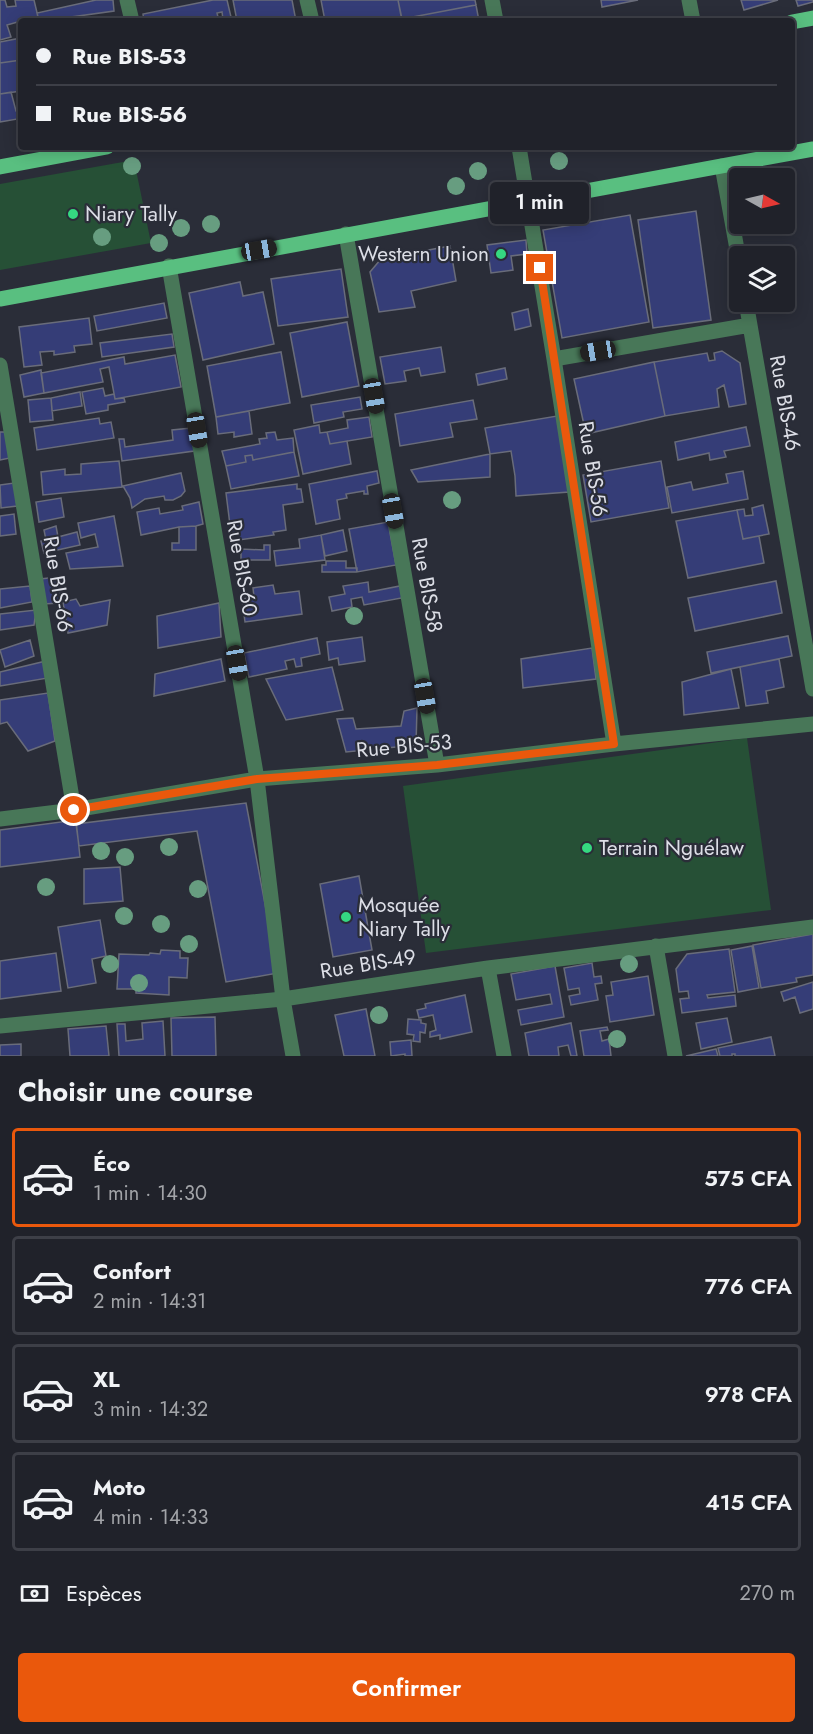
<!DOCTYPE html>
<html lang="fr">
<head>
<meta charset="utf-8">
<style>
  :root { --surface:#20222a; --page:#2d2f36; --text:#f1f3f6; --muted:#a2a4a8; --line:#3d3f47; --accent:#ea580c }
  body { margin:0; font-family:Jost,sans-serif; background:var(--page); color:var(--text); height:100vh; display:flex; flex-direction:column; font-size:22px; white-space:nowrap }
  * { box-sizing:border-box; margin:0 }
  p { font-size:20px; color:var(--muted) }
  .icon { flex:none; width:33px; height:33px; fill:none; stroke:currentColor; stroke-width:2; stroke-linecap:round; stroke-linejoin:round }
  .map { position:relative; height:1056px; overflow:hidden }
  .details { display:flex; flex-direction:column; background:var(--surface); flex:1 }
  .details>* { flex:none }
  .guide { position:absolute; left:18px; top:18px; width:777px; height:132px; border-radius:6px; box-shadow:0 3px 15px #0003,0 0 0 2px var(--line); display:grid; align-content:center; height:132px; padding:0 18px; background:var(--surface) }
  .needle { width:39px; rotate:98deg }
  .fabs { position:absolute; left:729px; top:168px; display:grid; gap:12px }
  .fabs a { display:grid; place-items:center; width:66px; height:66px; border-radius:6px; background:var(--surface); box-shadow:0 3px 15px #0003,0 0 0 2px var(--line); font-size:30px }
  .end { position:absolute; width:27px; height:27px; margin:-14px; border:8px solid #ea580c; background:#fff; box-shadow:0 0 0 3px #fff }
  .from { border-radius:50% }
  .bubble { position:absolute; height:42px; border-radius:6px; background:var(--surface); box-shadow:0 3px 15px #0003,0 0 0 2px var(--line); font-size:20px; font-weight:600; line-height:42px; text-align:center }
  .car { position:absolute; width:18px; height:36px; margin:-18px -9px; border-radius:8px; box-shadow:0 0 4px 2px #0007; background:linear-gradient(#222 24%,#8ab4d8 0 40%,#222 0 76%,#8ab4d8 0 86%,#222 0) }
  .guide b { display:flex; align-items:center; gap:21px; height:57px; font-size:22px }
  .guide b+b { border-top:2px solid var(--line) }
  .guide i { width:15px; height:15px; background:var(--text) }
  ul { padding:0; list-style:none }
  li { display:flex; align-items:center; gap:18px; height:99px; margin:0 12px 9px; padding:0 6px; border:3px solid var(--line); border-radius:6px }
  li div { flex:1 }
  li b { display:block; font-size:22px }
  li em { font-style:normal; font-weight:600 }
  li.active { border-color:var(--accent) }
  li>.icon { width:54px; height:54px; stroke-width:1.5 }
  h2 { padding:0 18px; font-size:27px; line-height:72px }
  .pay { display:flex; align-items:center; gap:15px; height:66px; padding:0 18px; font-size:22px }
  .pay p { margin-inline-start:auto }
  .action { display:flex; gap:12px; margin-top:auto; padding:12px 18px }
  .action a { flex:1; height:69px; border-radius:6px; background:var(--accent); color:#fff; font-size:24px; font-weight:600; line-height:69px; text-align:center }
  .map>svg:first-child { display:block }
</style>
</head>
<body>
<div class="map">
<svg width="813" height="1056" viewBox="0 0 813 1056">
  <rect width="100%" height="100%" fill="#2a2d38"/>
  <path fill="#265036" d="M134,160L151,243L0,270V184Z
    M747,738L771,910L426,953L403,786Z"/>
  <path fill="#353d77" stroke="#696c7a" stroke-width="1.5" d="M0,0H5L7,7L16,6L15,0H34L39,21H21L7,25L11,37L0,40Z
    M96,0H113L114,11L57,19V21H39L37,13Z
    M213,0H227L231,17L223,19L222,12L217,13L219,21H198V19L186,21H144L143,14Z
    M233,0H292L296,21H237Z
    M321,0H398L402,21H325Z
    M398,0H475L476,5L402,19Z
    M601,0H638L602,7Z
    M741,0H778L744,10Z
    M796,0H813V2L798,6Z
    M476,5L479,21H402V19Z
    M21,38V60L0,63V42Z
    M21,60V91L0,94V63Z
    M11,92L16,111H21V128L17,119L0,122V94Z
    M696,211L711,320L653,328L638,220Z
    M630,215L649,322L562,338L543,230Z
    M526,240L527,254L511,256L513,270L491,273L487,245Z
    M450,246L456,281L411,291L415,307L379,312L370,272L381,259Z
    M341,269L348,317L278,326L271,279Z
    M240,282L243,296L263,292L274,344L203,360L189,293Z
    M164,303L167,318L97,331L94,316Z
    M528,309L531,326L515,330L512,313Z
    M89,318L92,344L74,346L75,352L54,355V351L40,352L42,365L24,367L19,327Z
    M347,322L359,386L302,397L290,333Z
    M172,334L174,347L102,357L100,343Z
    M441,347L445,372L421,376L419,368L404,371L406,381L385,384L380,357Z
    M722,351L740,363L746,404L729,407L724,385L717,389L719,407L665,416L654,362L707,353L709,361L715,360L714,353Z
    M281,352L290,403L216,417L207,366Z
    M175,355L181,387L115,399L109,367L100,369L103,382L44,393L41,373L124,357L125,364Z
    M654,362L665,416L586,434L574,379Z
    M505,368L507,379L478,385L476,374Z
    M41,370L44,393L24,397L20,375Z
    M103,388L105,396L114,394L115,399L124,398L125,402L108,405V410L86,414L82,392Z
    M80,392L82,406L52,411L51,398Z
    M360,397L362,409L343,412L344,417L314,423L311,405Z
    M51,398L53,420L30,422L28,400Z
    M473,400L477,419L450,423L453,437L400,446L395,414Z
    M249,411L252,434L234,437V432L218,434L216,417Z
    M557,416L569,492L516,496L515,476L511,451L490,454L485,428Z
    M369,417L372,437L330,444L327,432L348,428L347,420Z
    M99,418L100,424L111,422L114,438L37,450L34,428Z
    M319,425L320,433L327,432L330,444L347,441L351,464L303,474L294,430Z
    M746,427L750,446L724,451L726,457L710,460L709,453L678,460L675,442Z
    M191,428L194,451L122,461L119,439H124L125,447L173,440L172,430Z
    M0,432H5L10,458L0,460Z
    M275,432L277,440L293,438L294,452L253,460L252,455L245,456L246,462L226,466L222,451L260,444L259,439L267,438L266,433Z
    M294,452L299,476L231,489L226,466L246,462L245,456L252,455L253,460Z
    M490,454V477L418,482L411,470Z
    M119,461L122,487L43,495L41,472L65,469V475L81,474V464Z
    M661,461L669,508L591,522L583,475Z
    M377,471L379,483L367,486L368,494H364V491L346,494L347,498L337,500L340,519L316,524L309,484Z
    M743,471L748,499L672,513L667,487L691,482L693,490L728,483L726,474Z
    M181,473L185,491L181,496L173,500H165L164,496L145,499L132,508L130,498L123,486Z
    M14,483L17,506L1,508L0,485Z
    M297,484V489H301L303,502L283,505L286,530L273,532L274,535L232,541L226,493Z
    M61,498L64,517L39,522L36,502Z
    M199,502L203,524L196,526L179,527L141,535L137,512L159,508L160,514L183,510L182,506Z
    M763,505L769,534L743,539L737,510L744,509L745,516L753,515L752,508Z
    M737,510L743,539L759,536L764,563L688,578L676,521Z
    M14,514L16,534L0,536V516Z
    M114,516L123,566L70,569L66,553L98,547L95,534L81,538L78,523Z
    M388,522L396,565L357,572L349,529Z
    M56,526L58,537L77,532L80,545L44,553L41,541L46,540L44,530Z
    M196,526V550H172V543H179V527Z
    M343,530L347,551L325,556L321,535Z
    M321,535L325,560L276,566L274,551L300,548L299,539Z
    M264,545H270V560H241V549L264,550Z
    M326,561H346V568H357V572H322V565H326Z
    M58,577L61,603L42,604L40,579Z
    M776,581L782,613L695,631L688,598Z
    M368,582L369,592L405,585L407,597L364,605L362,597L351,599L352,607L332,611L329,597L345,594L343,586Z
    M273,585L275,594L299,591L302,614L245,622L242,599L254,597L253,588Z
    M30,586L32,602L0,608V589Z
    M76,599L80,606L110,600L107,625L68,633L63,602Z
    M219,603L221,637L158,648L157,616Z
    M36,610L34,625L0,630V614Z
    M788,636L792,656L711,673L707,652Z
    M362,637L365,661L339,665L338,658L329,660L327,642Z
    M317,638L320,654L301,658L302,666L296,667L294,659L285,661L287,669L249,677L244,653Z
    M30,640L34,656L5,667L0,650Z
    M592,648L596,679L523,688L521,659Z
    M221,659L225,681L154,696L155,674Z
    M779,659L784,687L766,691L768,703L746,706L740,667Z
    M46,661L48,678L0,686V672Z
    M332,667L343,710L286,720L266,679Z
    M731,669L739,708L684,715L682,682Z
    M48,693L55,741L28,751L7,722L0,724V700Z
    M417,708L416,745L346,752L337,719L353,718L356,729L401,726L404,711Z
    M246,803L278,973L226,982L197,831L79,846L76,824Z
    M76,820L80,857L0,867V830Z
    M120,867L123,901L84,904V869Z
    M359,876L372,950L333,957L320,884Z
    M100,920L106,956L92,959L96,983L68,988L58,927Z
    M813,934V975L796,978L797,982L761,988L753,945Z
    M752,946L759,988L738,992L731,950Z
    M729,949L735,992L707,995L708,998L735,995L736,1006L682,1013L680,999L689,998L688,991L679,992L676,969L687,954Z
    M161,950L180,951V958H188L187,978L169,977V995L136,993V989H117L119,954L149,955L150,953L160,954Z
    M56,953L61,991L0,999V961Z
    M592,963L594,977L601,976L602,983L595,984L598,1000L571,1005L569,996L580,994L579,988L568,990L564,968Z
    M555,966L564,1017L521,1025L518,1010L552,1004L550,994L516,1000L511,974Z
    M648,976L654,1015L610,1022L606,996L613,995L611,982Z
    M813,982V1009L800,1013L795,997L784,1001L781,992Z
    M465,995L472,1032L440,1039V1035L430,1037V1032L436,1030L433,1015L419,1018L417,1010L426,1008L425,1004Z
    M366,1009L375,1056H344L335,1015Z
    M215,1017L216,1056H172L171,1018Z
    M727,1018L732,1042L701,1049L696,1023Z
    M408,1019L421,1020V1023L426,1024L425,1033L420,1032V1042L413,1041L414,1035L407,1034Z
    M163,1021L165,1056H119L117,1024H125L126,1041L143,1039L142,1023Z
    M571,1023L577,1056H571L568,1045L558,1047L559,1056H529L525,1033Z
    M106,1026L109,1056H70L68,1029Z
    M607,1027L608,1030L600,1031L602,1041L609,1039L611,1056H584L580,1031Z
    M771,1037L775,1056H735V1054H732V1056H720L718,1048Z
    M411,1040L412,1056H405V1054L391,1056L390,1042Z
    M21,1044V1056H0V1045Z
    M716,1049L718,1056H686Z"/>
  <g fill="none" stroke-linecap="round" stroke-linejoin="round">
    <path stroke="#487758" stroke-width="15" d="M127,0L132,21
      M307,0L312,21
      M492,0L496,21
      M689,0L693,21
      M519,147L554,359L614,744
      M722,166L740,266
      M346,234L437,765
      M169,266L257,779L283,999L293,1056
      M746,302L813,689
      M554,359L750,325
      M0,365L74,810
      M0,819L74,810L257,779L437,765L614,744L813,724
      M656,946L675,1056
      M488,968L504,1056
      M0,1026L283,999L488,968L813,927"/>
    <path stroke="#59bf80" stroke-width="15" d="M792,22L813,18
      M0,167L107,147
      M0,299L813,149"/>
  </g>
  <g fill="#679d80">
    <circle cx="559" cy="161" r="9"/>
    <circle cx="132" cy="166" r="9"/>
    <circle cx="478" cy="171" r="9"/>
    <circle cx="456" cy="186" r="9"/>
    <circle cx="211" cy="224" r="9"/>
    <circle cx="181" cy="228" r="9"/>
    <circle cx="102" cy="237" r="9"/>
    <circle cx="159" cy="243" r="9"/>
    <circle cx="452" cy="500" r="9"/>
    <circle cx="354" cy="616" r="9"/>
    <circle cx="169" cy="847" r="9"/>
    <circle cx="101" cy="851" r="9"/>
    <circle cx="125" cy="857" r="9"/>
    <circle cx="46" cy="887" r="9"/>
    <circle cx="198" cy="889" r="9"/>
    <circle cx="124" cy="916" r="9"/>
    <circle cx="161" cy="924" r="9"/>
    <circle cx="189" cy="944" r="9"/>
    <circle cx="110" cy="964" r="9"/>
    <circle cx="629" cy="964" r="9"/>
    <circle cx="139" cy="983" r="9"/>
    <circle cx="379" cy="1015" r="9"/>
    <circle cx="617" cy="1039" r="9"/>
  </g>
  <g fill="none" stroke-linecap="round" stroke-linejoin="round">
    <path stroke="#ea580c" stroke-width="8" d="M74,810L257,779L437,765L614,744L540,268"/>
  </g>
  <g fill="#35d881" stroke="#2a2d38" stroke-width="2">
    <circle cx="73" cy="214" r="6"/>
    <circle cx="501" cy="254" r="6"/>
    <circle cx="587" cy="848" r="6"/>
    <circle cx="346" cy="917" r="6"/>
  </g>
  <g text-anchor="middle" stroke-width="4.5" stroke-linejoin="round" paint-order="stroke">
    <g font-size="21" fill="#dcdee6" stroke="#2a2d38" text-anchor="start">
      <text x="85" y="221">Niary Tally</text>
      <text x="489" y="261" text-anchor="end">Western Union</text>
      <text x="599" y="855">Terrain Nguélaw</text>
      <text x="358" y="912">Mosquée<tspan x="358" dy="24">Niary Tally</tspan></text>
    </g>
    <g font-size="21" fill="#dcdee6" stroke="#2a2d38">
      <text transform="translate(785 403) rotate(80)" y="7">Rue BIS-46</text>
      <text transform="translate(593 469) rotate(81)" y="7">Rue BIS-56</text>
      <text transform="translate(242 568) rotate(80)" y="7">Rue BIS-60</text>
      <text transform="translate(58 584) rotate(81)" y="7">Rue BIS-66</text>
      <text transform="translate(427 585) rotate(80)" y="7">Rue BIS-58</text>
      <text transform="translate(404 746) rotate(-5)" y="7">Rue BIS-53</text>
      <text transform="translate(368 964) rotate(-9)" y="7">Rue BIS-49</text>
    </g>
  </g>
</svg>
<div class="fabs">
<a><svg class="needle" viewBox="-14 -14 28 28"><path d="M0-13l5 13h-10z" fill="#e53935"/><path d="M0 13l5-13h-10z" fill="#a2a4a8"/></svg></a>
<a><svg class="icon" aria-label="layers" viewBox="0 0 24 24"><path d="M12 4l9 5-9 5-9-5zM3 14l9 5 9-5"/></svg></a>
</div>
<i class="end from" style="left:74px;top:810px"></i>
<i class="end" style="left:540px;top:268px"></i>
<div class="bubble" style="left:490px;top:182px;width:99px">1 min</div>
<i class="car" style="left:259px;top:250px;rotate:80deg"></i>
<i class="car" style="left:598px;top:351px;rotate:261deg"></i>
<i class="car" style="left:374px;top:396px;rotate:170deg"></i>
<i class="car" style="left:197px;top:430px;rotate:171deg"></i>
<i class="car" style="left:393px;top:511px;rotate:170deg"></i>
<i class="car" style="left:237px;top:663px;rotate:170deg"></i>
<i class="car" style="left:425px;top:696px;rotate:170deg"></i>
<div class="guide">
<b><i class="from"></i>Rue BIS-53</b>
<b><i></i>Rue BIS-56</b>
</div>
</div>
<section class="details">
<h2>Choisir une course</h2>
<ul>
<li class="active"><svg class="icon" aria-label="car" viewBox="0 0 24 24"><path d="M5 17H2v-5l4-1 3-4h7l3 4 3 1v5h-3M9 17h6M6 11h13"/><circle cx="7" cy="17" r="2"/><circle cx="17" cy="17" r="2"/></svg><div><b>Éco</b><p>1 min · 14:30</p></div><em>575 CFA</em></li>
<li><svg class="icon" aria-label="car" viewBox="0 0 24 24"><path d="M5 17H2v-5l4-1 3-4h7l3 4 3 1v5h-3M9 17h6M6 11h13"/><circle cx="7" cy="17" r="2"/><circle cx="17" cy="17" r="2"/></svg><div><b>Confort</b><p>2 min · 14:31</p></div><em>776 CFA</em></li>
<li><svg class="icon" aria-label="car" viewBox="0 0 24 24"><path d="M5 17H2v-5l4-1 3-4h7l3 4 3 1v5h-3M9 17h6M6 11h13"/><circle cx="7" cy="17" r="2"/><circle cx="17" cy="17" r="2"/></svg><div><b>XL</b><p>3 min · 14:32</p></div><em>978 CFA</em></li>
<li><svg class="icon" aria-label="car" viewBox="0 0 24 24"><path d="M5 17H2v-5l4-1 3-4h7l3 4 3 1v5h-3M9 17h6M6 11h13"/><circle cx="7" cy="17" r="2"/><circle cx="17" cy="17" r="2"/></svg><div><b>Moto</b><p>4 min · 14:33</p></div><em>415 CFA</em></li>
</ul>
<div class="pay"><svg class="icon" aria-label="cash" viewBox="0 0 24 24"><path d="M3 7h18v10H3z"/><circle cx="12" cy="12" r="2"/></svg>Espèces<p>270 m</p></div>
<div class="action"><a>Confirmer</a></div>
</section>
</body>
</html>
